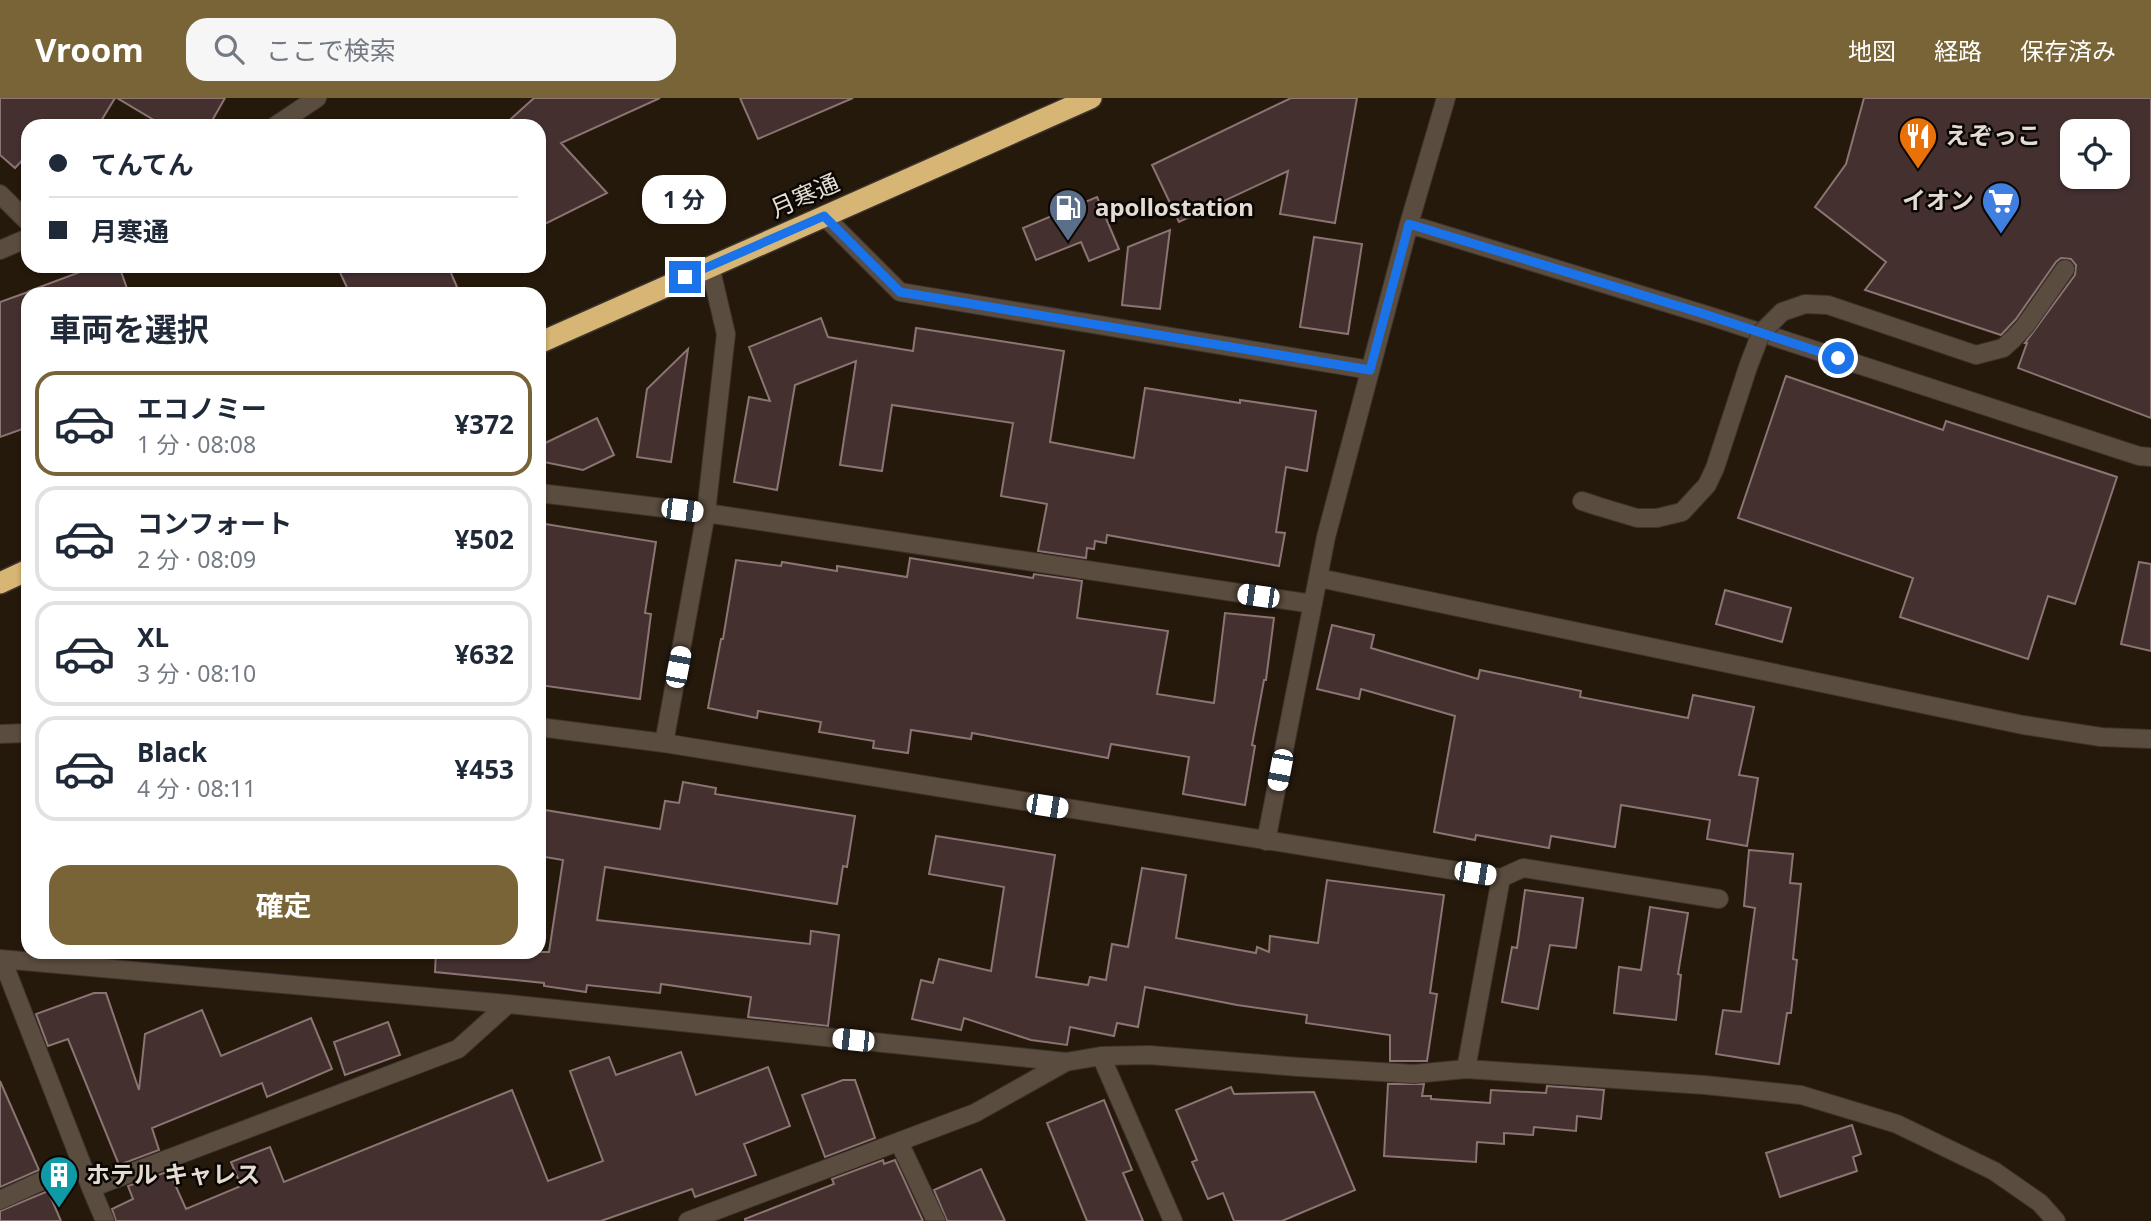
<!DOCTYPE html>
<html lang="ja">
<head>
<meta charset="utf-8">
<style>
  :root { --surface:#fff; --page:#f6f6f7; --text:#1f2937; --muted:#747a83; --line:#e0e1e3; --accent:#786436 }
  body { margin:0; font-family:"Noto Sans","Noto Sans JP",sans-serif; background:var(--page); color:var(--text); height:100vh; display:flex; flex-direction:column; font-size:26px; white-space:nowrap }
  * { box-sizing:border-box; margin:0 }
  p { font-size:23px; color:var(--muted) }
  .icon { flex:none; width:38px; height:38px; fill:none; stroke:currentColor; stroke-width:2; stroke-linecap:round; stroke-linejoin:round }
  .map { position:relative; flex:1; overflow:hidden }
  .panel { position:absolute; left:21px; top:189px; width:525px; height:672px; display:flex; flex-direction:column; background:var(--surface); border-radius:21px; box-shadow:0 2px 5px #0004 }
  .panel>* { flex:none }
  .guide { position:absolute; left:21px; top:21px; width:525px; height:154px; border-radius:21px; box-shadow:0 2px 5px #0004; display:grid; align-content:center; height:154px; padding:0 28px; background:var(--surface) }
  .controls { position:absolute; left:2060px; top:21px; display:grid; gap:14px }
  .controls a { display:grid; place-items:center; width:70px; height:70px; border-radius:14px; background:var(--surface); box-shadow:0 2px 5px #0004; font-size:35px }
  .end { position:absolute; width:32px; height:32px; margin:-16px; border:9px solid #1a73e8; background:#fff; box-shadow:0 0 0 4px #fff }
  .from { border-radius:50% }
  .bubble { position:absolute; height:49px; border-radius:21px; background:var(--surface); box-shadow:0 2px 5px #0004; font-size:23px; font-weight:700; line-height:49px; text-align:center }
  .car { position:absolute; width:21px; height:42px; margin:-21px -10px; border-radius:9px; box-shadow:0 0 5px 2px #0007; background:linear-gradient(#fff 24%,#345 0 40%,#fff 0 76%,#345 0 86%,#fff 0) }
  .guide b { display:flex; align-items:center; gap:24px; height:66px; font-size:26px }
  .guide b+b { border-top:2px solid var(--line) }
  .guide i { width:18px; height:18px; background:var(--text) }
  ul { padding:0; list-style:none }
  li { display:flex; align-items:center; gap:21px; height:105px; margin:0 14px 10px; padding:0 14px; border:4px solid var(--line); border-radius:21px }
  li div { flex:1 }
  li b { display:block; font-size:26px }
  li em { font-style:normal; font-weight:700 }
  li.active { border-color:var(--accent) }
  li>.icon { width:63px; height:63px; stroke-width:1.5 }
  h2 { padding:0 28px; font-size:32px; line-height:84px }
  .button { display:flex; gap:14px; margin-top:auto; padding:14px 28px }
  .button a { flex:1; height:80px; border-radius:21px; background:var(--accent); color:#fff; font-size:28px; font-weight:700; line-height:80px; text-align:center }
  header { display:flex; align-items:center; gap:42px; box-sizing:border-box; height:98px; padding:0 35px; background:var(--accent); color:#fff }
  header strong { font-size:33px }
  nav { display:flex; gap:38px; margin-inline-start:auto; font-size:24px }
  .search { width:490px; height:63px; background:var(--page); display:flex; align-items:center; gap:18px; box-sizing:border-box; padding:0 24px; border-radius:21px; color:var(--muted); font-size:26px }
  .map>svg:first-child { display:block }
</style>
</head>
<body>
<header>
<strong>Vroom</strong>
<div class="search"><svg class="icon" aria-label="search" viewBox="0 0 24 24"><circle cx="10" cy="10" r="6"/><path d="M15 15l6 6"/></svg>ここで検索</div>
<nav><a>地図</a><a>経路</a><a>保存済み</a></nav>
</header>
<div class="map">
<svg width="2151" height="1123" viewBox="0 0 2151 1123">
  <rect width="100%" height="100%" fill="#25190c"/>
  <path fill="#453030" stroke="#8b7473" stroke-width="2" fill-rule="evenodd" d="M0,0H115L98,28H28V56L15,70L0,57Z
    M117,0H225L209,28H164Z
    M534,0H660L561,45L607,95L539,129V28H503Z
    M740,0H853L758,41Z
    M1291,0H1357L1335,125L1280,116L1288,73L1179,124L1152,67Z
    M1864,0H2151V320L2018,270L2027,245H2025L2075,177L2076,167L2071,161L2061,160L2056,164L2016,221L2001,237L1865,192L1886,164L1815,109L1846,66ZM2072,33H2118V79H2072Z
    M1097,99L1119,151L1089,163L1081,144L1036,162L1023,130Z
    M1170,132L1160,211L1122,207L1128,149Z
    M1314,139L1362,146L1348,236L1300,229Z
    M96,168H119L129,196H30L29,193Z
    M337,168H448L460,196H350Z
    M28,194V329L0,339V204Z
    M821,220L828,239L913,253L916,230L1064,253L1050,344L1134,360L1145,290L1240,305V302L1316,313L1307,373L1286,369L1276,434L1285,435L1279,468L1107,437L1106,445L1095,443L1094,451L1087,450L1086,460L1038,453L1047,406L1001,398L1013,325L892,307L882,373L840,367L856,263L795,287L777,392L734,384L749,299L770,303L749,249Z
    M688,251L671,364L637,359L647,291Z
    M1786,278L1943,332L1946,323L2117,379L2075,506L2048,498L2028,561L1900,519L1913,480L1738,420Z
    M597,320L614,357L583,372L539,363V348Z
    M539,425L656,444L645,515L651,516L640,601L539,587Z
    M910,460L1033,480L1034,476L1082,483L1077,520L1168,533L1157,596L1214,605L1225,515L1274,520L1266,582H1264L1252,647L1255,648L1245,707L1183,696L1189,659L1111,646L1108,660L972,635L971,641L911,632L908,655L873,650L874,643L819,634L821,624L758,613L757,620L708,610L721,541H723L736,462L781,468L782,464L837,473V468L907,479Z
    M2139,464L2151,466V553L2121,546Z
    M1725,492L1791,510L1782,544L1716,526Z
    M1332,527L1374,537L1371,550L1478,581L1480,572L1581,593L1580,599L1688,620L1693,597L1754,609L1739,677L1758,680L1747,748L1707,741L1710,722L1621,707L1615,749L1551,738L1549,750L1476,737L1475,742L1434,734L1455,618L1361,591L1359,601L1317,591Z
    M683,684L716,690L715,696L855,718L847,769L843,768L837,806L605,769L597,822L810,846L811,833L839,837L828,928L748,919L751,899L661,886L660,895L587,887L586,894L544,888V885L435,874L436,854H549L563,762L539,758V711L660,731L665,703L679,705Z
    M936,738L1055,757L1036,879L1088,887L1090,879L1106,882L1112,846L1128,849L1142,770L1186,777L1176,840L1256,855L1257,849L1269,854L1270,838L1318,845L1327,782L1444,797L1430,895L1437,896L1427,963H1390V937L1306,925L1307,917L1237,907L1145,889L1138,929L1117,925L1114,938L1070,929L1067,947L1031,942L964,920L961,932L912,921L921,882L933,885L939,861L991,873L1004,789L929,776Z
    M1749,752L1793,756L1790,785L1801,786L1793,861L1797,862L1791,915H1787L1779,966L1716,956L1723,912L1741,914L1755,810L1744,808Z
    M1525,792L1583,800L1576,850L1550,847L1538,911L1502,904L1512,849L1517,850Z
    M1650,809L1688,815L1678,876L1681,877L1676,922L1614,915L1619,869L1641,872Z
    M94,895H106L139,992L145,936L202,912L221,958L311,920L332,971L267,999L262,985L152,1030L159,1052L119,1067L68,941L48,948L36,916Z
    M388,924L400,957L345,977L334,944Z
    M681,954L696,997L768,969L790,1028L744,1046L756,1077L695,1099L692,1091L601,1123H116L112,1111L133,1101L128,1088L169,1073L186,1111L241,1088L231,1064L270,1049L284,1084L512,992L548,1083L603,1063L570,973L609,959L616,977Z
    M843,982H855L875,1040L825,1059L802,997Z
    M0,983L39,1072L0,1089Z
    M1388,986H1424L1422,998H1431V1001L1490,1005L1491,992L1546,995L1547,988L1604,992L1601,1021L1577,1018L1576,1033L1534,1029L1533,1037L1504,1035V1046L1477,1044L1476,1064L1384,1058Z
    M1231,989L1234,996L1314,994L1355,1092L1282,1123H1234L1223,1095L1208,1101L1192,1064L1197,1062L1176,1012Z
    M1104,1002L1132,1072L1123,1075L1143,1123H1087L1047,1025Z
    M1852,1027L1861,1056L1853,1059L1857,1073L1780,1099L1766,1055Z
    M883,1062L884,1066L895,1062L923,1123H745V1121L834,1086L832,1081Z
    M981,1071L1005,1123H947L934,1092Z
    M48,1093L61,1123H0V1113Z"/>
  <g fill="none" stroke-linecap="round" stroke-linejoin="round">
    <g stroke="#3d342e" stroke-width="20">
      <path id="minor" d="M275,28L317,0
        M0,96L28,124
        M824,118L900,194L1370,272
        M1409,126L1713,219L2139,358L2151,359
        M0,152L28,140
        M2013,241L2025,228L2065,171
        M539,395L706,415L1313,506
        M1582,403L1597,408
        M1319,480L2023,627L2101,639L2151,641
        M539,629L664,645L1501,780L1523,770L1719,801
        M0,636L28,635
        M664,645L706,415L726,236L710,168
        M1266,743L1326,439L1409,126L1446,0
        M0,861L508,906L1066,964
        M2,861L91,1090L458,951L508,906
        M1101,958L1173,1123
        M1466,971L1501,780
        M899,1044L936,1123
        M91,1090L105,1123
        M0,1102L81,1065
        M688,1123L975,1015L1066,964L1101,958L1149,957L1299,969L1414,976L1466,971L1705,987L1801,997L1897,1026L1994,1073L2040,1105L2056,1123"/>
    </g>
    <g stroke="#3d342e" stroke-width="24">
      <path id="highway" d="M539,245L1091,0
        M0,485L28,472"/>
    </g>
    <use href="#minor" stroke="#5a4c3e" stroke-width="18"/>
    <use href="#highway" stroke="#d7b574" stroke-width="21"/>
    <g stroke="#3d342e" stroke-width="20" stroke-linecap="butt">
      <path id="minor-bridge" d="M1597,408L1637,420H1657L1682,414L1707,387L1715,370L1748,269L1761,235L1782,214L1805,206L1828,207L1976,257L2003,250L2013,241"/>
    </g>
    <use href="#minor-bridge" stroke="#5a4c3e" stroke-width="18"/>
  </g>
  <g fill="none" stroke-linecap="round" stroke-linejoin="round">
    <path stroke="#1a73e8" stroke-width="9" d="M685,179L824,118L900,194L1370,272L1409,126L1698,214L1838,260"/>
  </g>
  <defs>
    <g id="restaurant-pin" transform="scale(2.0125)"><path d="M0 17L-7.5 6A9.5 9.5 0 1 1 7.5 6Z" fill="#e8710a" stroke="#0a0602"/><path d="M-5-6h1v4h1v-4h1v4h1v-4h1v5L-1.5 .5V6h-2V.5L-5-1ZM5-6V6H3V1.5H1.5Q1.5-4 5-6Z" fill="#fff"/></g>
    <g id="supermarket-pin" transform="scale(2.0125)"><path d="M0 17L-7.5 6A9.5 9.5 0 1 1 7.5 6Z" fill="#3f7fe0" stroke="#0a0602"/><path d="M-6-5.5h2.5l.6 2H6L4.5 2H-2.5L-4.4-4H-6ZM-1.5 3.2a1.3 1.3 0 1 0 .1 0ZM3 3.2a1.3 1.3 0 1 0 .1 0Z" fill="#fff"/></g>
    <g id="fuel-pin" transform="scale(2.0125)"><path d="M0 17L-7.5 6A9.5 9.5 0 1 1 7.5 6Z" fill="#5c6f8a" stroke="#0a0602"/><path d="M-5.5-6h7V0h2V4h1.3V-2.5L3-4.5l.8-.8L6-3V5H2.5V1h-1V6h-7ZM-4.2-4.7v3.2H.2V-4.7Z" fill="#fff"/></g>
    <g id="building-pin" transform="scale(2.0125)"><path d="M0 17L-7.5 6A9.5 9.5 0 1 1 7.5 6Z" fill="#0f9aa8" stroke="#0a0602"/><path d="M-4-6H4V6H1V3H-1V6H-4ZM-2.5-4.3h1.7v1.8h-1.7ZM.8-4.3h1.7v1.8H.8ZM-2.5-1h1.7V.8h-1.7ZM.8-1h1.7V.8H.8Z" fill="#fff"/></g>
  </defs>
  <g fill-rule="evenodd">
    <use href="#restaurant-pin" x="1918" y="38"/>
    <use href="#supermarket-pin" x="2001" y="103"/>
    <use href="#fuel-pin" x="1068" y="110"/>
    <use href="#building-pin" x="59" y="1077"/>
  </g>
  <g text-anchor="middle" stroke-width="5" stroke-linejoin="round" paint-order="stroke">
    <g font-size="24" font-weight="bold" fill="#e4dcd3" stroke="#0a0602" text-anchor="start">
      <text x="1945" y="46">えぞっこ</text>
      <text x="1974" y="111" text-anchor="end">イオン</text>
      <text x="1095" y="118">apollostation</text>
      <text x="86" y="1085">ホテル キャレス</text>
    </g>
    <g font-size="24" fill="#e4dcd3" stroke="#0a0602">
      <text transform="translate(805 98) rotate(-24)" y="8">月寒通</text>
    </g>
  </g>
</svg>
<div class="controls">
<a><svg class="icon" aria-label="locate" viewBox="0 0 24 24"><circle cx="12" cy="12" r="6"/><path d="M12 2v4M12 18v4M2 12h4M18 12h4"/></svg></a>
</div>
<i class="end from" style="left:1838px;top:260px"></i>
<i class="end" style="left:685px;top:179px"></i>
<div class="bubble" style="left:642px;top:77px;width:84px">1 分</div>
<i class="car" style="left:682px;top:412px;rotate:97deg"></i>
<i class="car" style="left:1258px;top:498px;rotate:278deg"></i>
<i class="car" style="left:678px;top:569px;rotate:11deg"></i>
<i class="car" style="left:1280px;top:672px;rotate:191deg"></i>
<i class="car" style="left:1047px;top:708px;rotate:99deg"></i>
<i class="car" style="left:1475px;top:775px;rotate:99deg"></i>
<i class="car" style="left:853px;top:942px;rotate:276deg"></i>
<div class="guide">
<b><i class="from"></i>てんてん</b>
<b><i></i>月寒通</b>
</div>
<section class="panel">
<h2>車両を選択</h2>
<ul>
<li class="active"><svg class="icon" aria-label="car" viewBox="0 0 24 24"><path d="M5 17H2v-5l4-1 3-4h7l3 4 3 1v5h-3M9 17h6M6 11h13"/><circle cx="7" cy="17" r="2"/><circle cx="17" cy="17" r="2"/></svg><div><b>エコノミー</b><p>1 分 · 08:08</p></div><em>¥372</em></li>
<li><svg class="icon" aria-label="car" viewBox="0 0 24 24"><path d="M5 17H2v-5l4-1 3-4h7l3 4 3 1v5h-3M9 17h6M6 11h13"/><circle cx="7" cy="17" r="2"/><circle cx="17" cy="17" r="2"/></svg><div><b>コンフォート</b><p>2 分 · 08:09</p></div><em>¥502</em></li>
<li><svg class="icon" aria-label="car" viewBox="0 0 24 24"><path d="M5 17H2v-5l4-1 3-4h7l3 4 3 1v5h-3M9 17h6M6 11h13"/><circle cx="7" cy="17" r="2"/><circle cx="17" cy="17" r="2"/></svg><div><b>XL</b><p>3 分 · 08:10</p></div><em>¥632</em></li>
<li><svg class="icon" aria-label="car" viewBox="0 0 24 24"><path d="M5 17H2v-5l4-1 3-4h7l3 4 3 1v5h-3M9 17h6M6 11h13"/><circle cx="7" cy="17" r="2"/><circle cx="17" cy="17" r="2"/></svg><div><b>Black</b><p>4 分 · 08:11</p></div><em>¥453</em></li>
</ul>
<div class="button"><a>確定</a></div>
</section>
</div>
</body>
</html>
